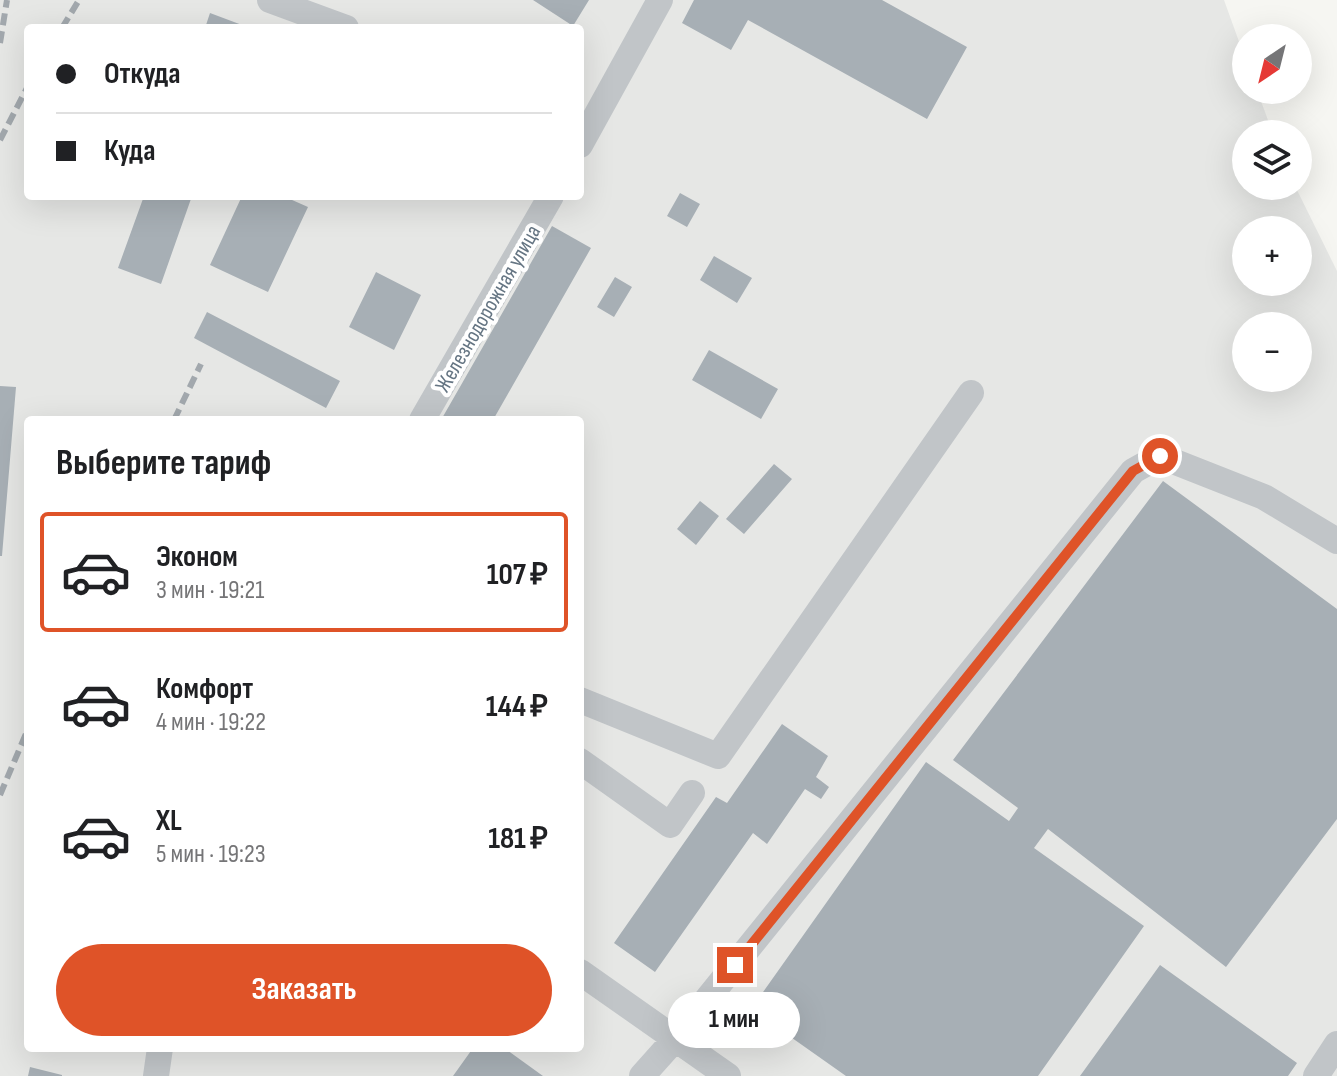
<!DOCTYPE html>
<html lang="ru">
<head>
<meta charset="utf-8">
<style>
  :root { --surface:#fff; --page:#f6f6f6; --text:#202124; --muted:#757577; --line:#e0e0e0; --accent:#df5328 }
  body { margin:0; font-family:"Sofia Sans Condensed",sans-serif; background:var(--page); color:var(--text); height:100vh; display:flex; flex-direction:column; font-size:30px; white-space:nowrap }
  * { box-sizing:border-box; margin:0 }
  p { font-size:26px; color:var(--muted) }
  .icon { flex:none; width:44px; height:44px; fill:none; stroke:currentColor; stroke-width:2; stroke-linecap:round; stroke-linejoin:round }
  .map { position:relative; flex:1; overflow:hidden }
  .sheet { position:absolute; left:24px; top:416px; width:560px; height:636px; display:flex; flex-direction:column; background:var(--surface); border-radius:8px; box-shadow:0 8px 32px #0002 }
  .sheet>* { flex:none }
  .hud { position:absolute; left:24px; top:24px; width:560px; height:176px; border-radius:8px; box-shadow:0 8px 32px #0002; display:grid; align-content:center; height:176px; padding:0 32px; background:var(--surface) }
  .needle { width:52px; rotate:215deg }
  .fabs { position:absolute; left:1232px; top:24px; display:grid; gap:16px }
  .fabs a { display:grid; place-items:center; width:80px; height:80px; border-radius:50%; background:var(--surface); box-shadow:0 8px 32px #0002; font-size:40px }
  .end { position:absolute; width:36px; height:36px; margin:-18px; border:10px solid #df5328; background:#fff; box-shadow:0 0 0 4px #fff }
  .from { border-radius:50% }
  .bubble { position:absolute; height:56px; border-radius:28px; background:var(--surface); box-shadow:0 8px 32px #0002; font-size:26px; font-weight:700; line-height:56px; text-align:center }
  .hud b { display:flex; align-items:center; gap:28px; height:76px; font-size:30px }
  .hud b+b { border-top:2px solid var(--line) }
  .hud i { width:20px; height:20px; background:var(--text) }
  ul { padding:0; list-style:none }
  li { display:flex; align-items:center; gap:24px; height:120px; margin:0 16px 12px; padding:0 16px; border:4px solid transparent; border-radius:8px }
  li div { flex:1 }
  li b { display:block; font-size:30px }
  li em { font-style:normal; font-weight:700 }
  li.on { border-color:var(--accent) }
  li>.icon { width:72px; height:72px; stroke-width:1.5 }
  h2 { padding:0 32px; font-size:36px; line-height:96px }
  .action { display:flex; gap:16px; margin-top:auto; padding:16px 32px }
  .action a { flex:1; height:92px; border-radius:48px; background:var(--accent); color:#fff; font-size:32px; font-weight:700; line-height:92px; text-align:center }
  .map>svg:first-child { display:block }
</style>
</head>
<body>
<div class="map">
<svg width="1337" height="1076" viewBox="0 0 1337 1076">
  <rect width="100%" height="100%" fill="#f6f6f2"/>
  <path fill="#e6e7e5" fill-rule="evenodd" d="M0,0H1224L1246,61V90H1257L1273,134H1246V186H1295L1337,271V1076H0ZM28,28H580V196H28ZM1246,230H1298V282H1246ZM1246,326H1298V378H1246ZM28,420H580V1048H28Z"/>
  <path fill="#a7afb5" d="M533,0H589L573,26Z
    M694,0H882L967,47L927,119L748,20L731,50L682,23Z
    M210,13L250,28H205Z
    M680,193L700,204L687,227L667,216Z
    M144,196H192L161,284L118,268Z
    M242,196H283L308,207L268,292L210,265Z
    M552,226L591,248L493,420H441Z
    M714,256L752,278L737,303L700,280Z
    M376,272L421,295L394,350L349,327Z
    M615,277L632,287L614,317L597,307Z
    M207,312L340,381L326,408L194,338Z
    M709,350L778,389L761,419L692,380Z
    M0,386L16,387L2,556H0Z
    M774,464L792,479L744,534L726,519Z
    M1163,481L1337,609V819L1226,967L1048,829L1034,848L1144,926L1038,1076H846L751,1009L926,762L1009,821L1018,808L953,760Z
    M700,501L719,516L696,545L677,529Z
    M782,724L828,756L816,777L829,787L821,799L805,789L767,844L753,833L655,972L614,943L716,797L727,803Z
    M1160,965L1297,1063L1288,1076H1080Z
    M473,1048H504L543,1076H453Z
    M30,1067L62,1075V1076H28Z"/>
  <g fill="none" stroke-linecap="round" stroke-linejoin="round">
    <path stroke="#c1c5c8" stroke-width="26" d="M270,0L346,28
      M580,145L660,0
      M422,420L551,196
      M580,700L718,756L971,393
      M580,761L670,825L692,793
      M580,972L728,1076
      M156,1076L160,1048
      M642,1076L675,1039L1133,471L1160,456L1264,497L1337,541
      M1316,1076L1337,1044"/>
    <path stroke="#a2a8ad" stroke-width="6" stroke-dasharray="12 6" stroke-linecap="butt" d="M62,28L79,0
      M0,43L7,0
      M0,140L28,86
      M174,420L201,364
      M0,795L28,729"/>
  </g>
  <g fill="none" stroke-linecap="round" stroke-linejoin="round">
    <path stroke="#df5328" stroke-width="10" d="M735,965L1133,471L1160,456"/>
  </g>
  <g text-anchor="middle" stroke-width="8" stroke-linejoin="round" paint-order="stroke">
    <g font-size="22" fill="#657583" stroke="#fff">
      <text transform="translate(487 308) rotate(-60)" y="8">Железнодорожная улица</text>
    </g>
  </g>
</svg>
<div class="fabs">
<a><svg class="needle" viewBox="-14 -14 28 28"><path d="M0-13l5 13h-10z" fill="#e53935"/><path d="M0 13l5-13h-10z" fill="#757577"/></svg></a>
<a><svg class="icon" aria-label="layers" viewBox="0 0 24 24"><path d="M12 4l9 5-9 5-9-5zM3 14l9 5 9-5"/></svg></a>
<a>+</a>
<a>−</a>
</div>
<i class="end from" style="left:1160px;top:456px"></i>
<i class="end" style="left:735px;top:965px"></i>
<div class="bubble" style="left:668px;top:992px;width:132px">1 мин</div>
<div class="hud">
<b><i class="from"></i>Откуда</b>
<b><i></i>Куда</b>
</div>
<section class="sheet">
<h2>Выберите тариф</h2>
<ul>
<li class="on"><svg class="icon" aria-label="car" viewBox="0 0 24 24"><path d="M5 17H2v-5l4-1 3-4h7l3 4 3 1v5h-3M9 17h6M6 11h13"/><circle cx="7" cy="17" r="2"/><circle cx="17" cy="17" r="2"/></svg><div><b>Эконом</b><p>3 мин · 19:21</p></div><em>107 ₽</em></li>
<li><svg class="icon" aria-label="car" viewBox="0 0 24 24"><path d="M5 17H2v-5l4-1 3-4h7l3 4 3 1v5h-3M9 17h6M6 11h13"/><circle cx="7" cy="17" r="2"/><circle cx="17" cy="17" r="2"/></svg><div><b>Комфорт</b><p>4 мин · 19:22</p></div><em>144 ₽</em></li>
<li><svg class="icon" aria-label="car" viewBox="0 0 24 24"><path d="M5 17H2v-5l4-1 3-4h7l3 4 3 1v5h-3M9 17h6M6 11h13"/><circle cx="7" cy="17" r="2"/><circle cx="17" cy="17" r="2"/></svg><div><b>XL</b><p>5 мин · 19:23</p></div><em>181 ₽</em></li>
</ul>
<div class="action"><a>Заказать</a></div>
</section>
</div>
</body>
</html>
